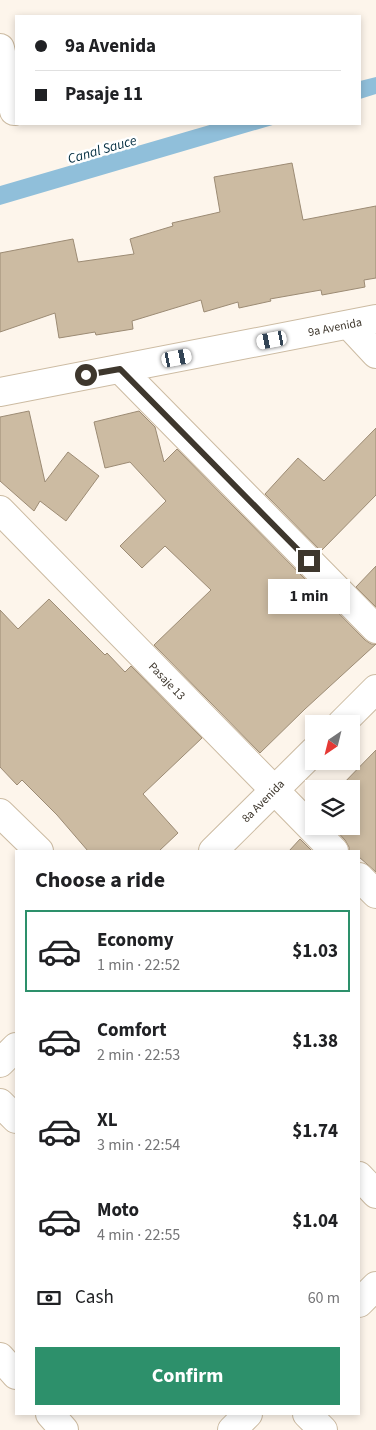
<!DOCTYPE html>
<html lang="en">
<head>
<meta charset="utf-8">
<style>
  :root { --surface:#fff; --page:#f2f2f2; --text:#202124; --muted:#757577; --line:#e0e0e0; --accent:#2d906b }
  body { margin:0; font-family:"Source Sans 3",sans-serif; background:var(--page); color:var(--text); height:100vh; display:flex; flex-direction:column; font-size:19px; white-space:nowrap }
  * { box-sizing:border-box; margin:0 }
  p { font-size:16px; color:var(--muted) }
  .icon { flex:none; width:28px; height:28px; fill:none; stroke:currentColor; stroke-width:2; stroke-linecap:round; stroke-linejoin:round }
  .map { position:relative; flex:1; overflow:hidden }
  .drawer { position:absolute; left:15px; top:850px; width:345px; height:565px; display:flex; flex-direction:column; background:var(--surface); border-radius:0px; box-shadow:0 2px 8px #0003 }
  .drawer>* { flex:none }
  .banner { position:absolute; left:15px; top:15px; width:346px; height:110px; border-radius:0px; box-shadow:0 2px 8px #0003; display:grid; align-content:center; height:110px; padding:0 20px; background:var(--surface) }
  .needle { width:32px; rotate:215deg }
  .fabs { position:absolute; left:305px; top:715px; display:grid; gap:10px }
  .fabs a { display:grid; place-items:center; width:55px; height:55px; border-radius:0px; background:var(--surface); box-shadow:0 2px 8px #0003; font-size:25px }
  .end { position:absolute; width:22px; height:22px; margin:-11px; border:6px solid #3e372d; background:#fff; box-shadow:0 0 0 2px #fff }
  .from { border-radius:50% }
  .bubble { position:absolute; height:35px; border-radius:0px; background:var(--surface); box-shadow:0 2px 8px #0003; font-size:16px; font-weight:700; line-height:35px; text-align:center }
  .car { position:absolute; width:15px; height:30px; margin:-15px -8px; border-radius:6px; box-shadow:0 0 4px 1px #0007; background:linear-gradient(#fff 24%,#345 0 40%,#fff 0 76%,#345 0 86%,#fff 0) }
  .banner b { display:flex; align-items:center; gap:18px; height:48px; font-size:19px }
  .banner b+b { border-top:1px solid var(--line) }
  .banner i { width:12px; height:12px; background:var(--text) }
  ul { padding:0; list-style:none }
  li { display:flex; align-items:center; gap:15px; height:82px; margin:0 10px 8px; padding:0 10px; border:2px solid transparent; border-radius:0px }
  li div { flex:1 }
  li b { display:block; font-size:19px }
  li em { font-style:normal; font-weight:700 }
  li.on { border-color:var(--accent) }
  li>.icon { width:45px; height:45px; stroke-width:1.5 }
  h2 { padding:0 20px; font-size:22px; line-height:60px }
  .pay { display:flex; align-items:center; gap:12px; height:55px; padding:0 20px; font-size:19px }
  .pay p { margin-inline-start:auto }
  .primary-button { display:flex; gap:10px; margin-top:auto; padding:10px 20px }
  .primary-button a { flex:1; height:58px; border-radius:0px; background:var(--accent); color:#fff; font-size:20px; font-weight:700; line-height:58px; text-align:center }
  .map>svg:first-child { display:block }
</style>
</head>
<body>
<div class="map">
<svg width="376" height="1430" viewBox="0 0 376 1430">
  <rect width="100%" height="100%" fill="#fdf5eb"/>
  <path fill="#90bfda" d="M376,77V94L360,99V81Z
    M213,124H276L0,205V186Z"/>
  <path fill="#ccbba2" stroke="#9c8b74" d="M292,163L303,220L376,206V278L364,280L365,287L322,295L321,290L270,299L271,301L239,308L238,302L204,312L201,300L132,321L133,329L96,335L95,332L59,338L55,313L0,332V253L73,239L78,262L134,254L130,239L173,226L172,223L220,212L214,177Z
    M29,411L45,482L68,452L99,476L66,521L40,501L34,511L0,481V417Z
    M139,411L155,427L164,462L177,449L365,640L371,644H376L305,709L260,753L154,645L211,590L165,546L142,568L120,546L166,501L130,462L105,468L94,422Z
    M376,428V495L321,551L265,494L298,458L324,481Z
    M376,566V607L356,587Z
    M49,599L105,655L107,653L125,672L131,666L202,738L143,794L178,833L159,851H88L57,815L22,780L17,785L0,767V610L18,629Z
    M376,750V872L359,857V851H349V847L345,840L332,826H351V789H338Z
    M300,839L312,851H289Z"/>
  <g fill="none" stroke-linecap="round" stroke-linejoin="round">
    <g stroke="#ccbba2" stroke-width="30">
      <path id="minor" d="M0,48L14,111
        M349,325L376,354
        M120,369L376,629
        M0,392L376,319
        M0,510L334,851
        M341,724L376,689
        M0,813L39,851
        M213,851L314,751
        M359,877L376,894
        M0,1063L16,1047
        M0,1103L16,1119
        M359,1176L376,1194
        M359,1303L376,1286
        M0,1357L16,1375
        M50,1414L64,1430
        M307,1414L323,1430
        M232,1430L248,1414"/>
    </g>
    <use href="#minor" stroke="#fff" stroke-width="28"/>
  </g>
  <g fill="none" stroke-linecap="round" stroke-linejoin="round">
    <path stroke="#3e372d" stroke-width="6" d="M86,375L120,369L309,561"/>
  </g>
  <g text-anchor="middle" stroke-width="5" stroke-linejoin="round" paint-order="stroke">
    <g font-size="12" fill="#3e372d" stroke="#fff">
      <text transform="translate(335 327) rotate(-11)" y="4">9a Avenida</text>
      <text transform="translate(167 681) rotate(46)" y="4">Pasaje 13</text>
      <text transform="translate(263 801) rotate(-45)" y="4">8a Avenida</text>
    </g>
    <g font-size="14" font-style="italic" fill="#042e41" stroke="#fff">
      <text transform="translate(102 149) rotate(-16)" y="5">Canal Sauce</text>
    </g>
  </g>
</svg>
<div class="fabs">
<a><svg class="needle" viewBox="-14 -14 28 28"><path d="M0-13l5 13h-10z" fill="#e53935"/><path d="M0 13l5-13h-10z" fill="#757577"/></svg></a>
<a><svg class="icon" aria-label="layers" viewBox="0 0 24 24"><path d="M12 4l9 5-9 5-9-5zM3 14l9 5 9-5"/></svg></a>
</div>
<i class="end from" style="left:86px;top:375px"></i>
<i class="end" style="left:309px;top:561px"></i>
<div class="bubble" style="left:268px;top:579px;width:82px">1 min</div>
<i class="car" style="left:272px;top:340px;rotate:259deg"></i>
<i class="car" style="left:177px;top:358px;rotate:79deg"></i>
<div class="banner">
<b><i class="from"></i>9a Avenida</b>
<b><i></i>Pasaje 11</b>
</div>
<section class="drawer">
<h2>Choose a ride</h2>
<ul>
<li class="on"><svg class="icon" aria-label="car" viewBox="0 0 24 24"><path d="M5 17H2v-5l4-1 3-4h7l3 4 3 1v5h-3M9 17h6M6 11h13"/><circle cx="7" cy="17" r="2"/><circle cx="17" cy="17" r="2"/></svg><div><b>Economy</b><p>1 min · 22:52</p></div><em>$1.03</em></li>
<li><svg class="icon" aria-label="car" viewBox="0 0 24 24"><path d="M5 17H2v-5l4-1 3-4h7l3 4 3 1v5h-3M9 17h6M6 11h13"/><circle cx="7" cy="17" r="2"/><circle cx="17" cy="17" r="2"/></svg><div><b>Comfort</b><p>2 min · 22:53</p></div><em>$1.38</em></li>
<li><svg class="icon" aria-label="car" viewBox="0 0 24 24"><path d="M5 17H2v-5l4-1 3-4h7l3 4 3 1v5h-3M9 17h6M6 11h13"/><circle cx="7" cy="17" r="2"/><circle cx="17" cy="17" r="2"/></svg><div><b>XL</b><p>3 min · 22:54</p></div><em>$1.74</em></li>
<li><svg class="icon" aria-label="car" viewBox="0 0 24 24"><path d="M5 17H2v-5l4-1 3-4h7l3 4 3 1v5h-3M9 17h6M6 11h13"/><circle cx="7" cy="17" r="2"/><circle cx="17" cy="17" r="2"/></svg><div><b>Moto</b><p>4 min · 22:55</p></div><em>$1.04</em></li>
</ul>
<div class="pay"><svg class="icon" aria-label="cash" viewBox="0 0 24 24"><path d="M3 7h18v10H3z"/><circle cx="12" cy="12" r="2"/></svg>Cash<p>60 m</p></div>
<div class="primary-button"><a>Confirm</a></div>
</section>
</div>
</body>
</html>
